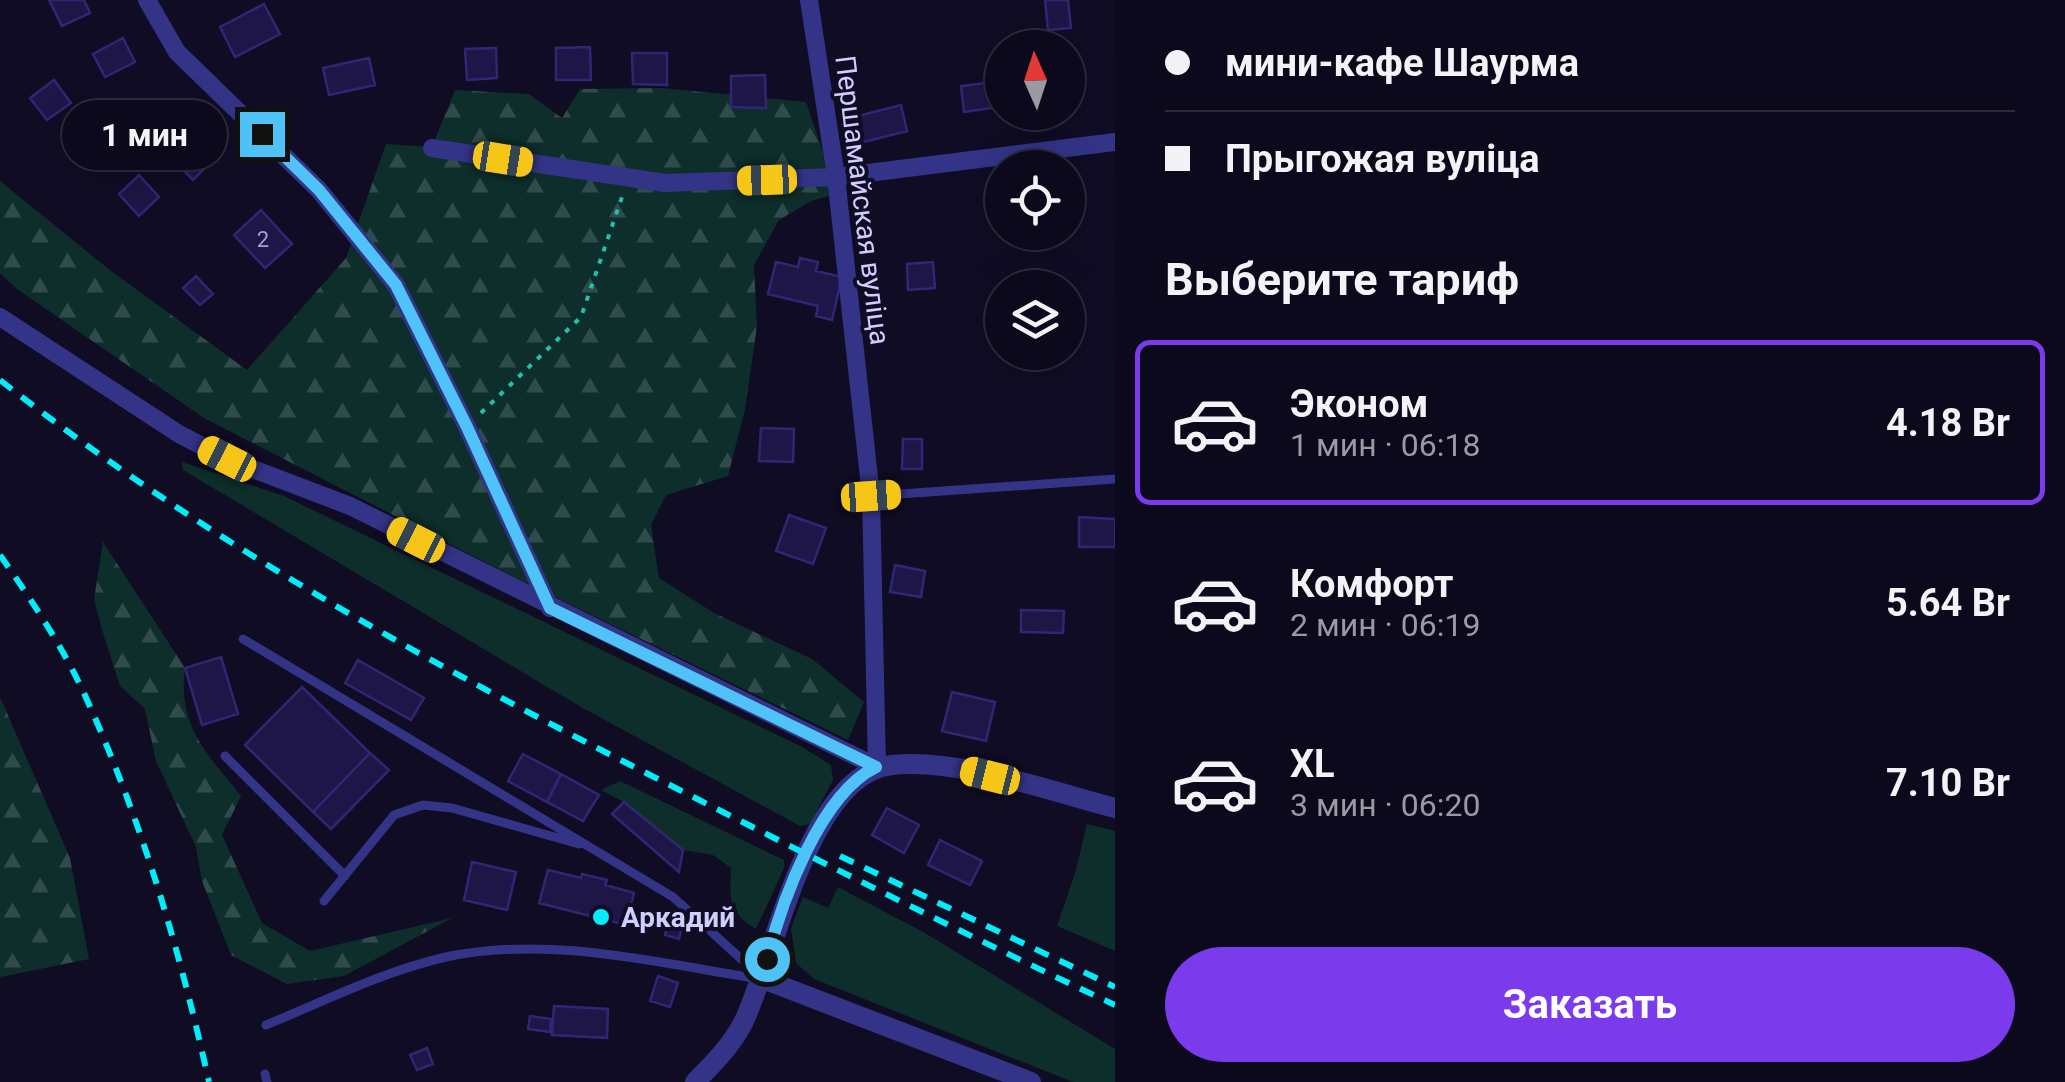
<!DOCTYPE html>
<html lang="ru">
<head>
<meta charset="utf-8">
<style>
  :root { --surface:#0b091b; --page:#191728; --text:#f1f3f6; --muted:#9a9aa3; --line:#2b2a3a; --accent:#7c3aed }
  body { margin:0; font-family:Roboto,sans-serif; background:var(--page); color:var(--text); height:100vh; display:flex; flex-direction:column; font-size:38px; white-space:nowrap }
  * { box-sizing:border-box; margin:0 }
  p { font-size:32px; color:var(--muted) }
  .icon { flex:none; width:55px; height:55px; fill:none; stroke:currentColor; stroke-width:2; stroke-linecap:round; stroke-linejoin:round }
  .map { position:relative; flex:1; overflow:hidden }
  .drawer { display:flex; flex-direction:column; background:var(--surface); width:950px }
  .drawer>* { flex:none }
  .hud { display:grid; align-content:center; height:220px; padding:0 50px; background:var(--surface) }
  .needle { width:65px; rotate:357deg }
  .tools { position:absolute; left:985px; top:30px; display:grid; gap:20px }
  .tools a { display:grid; place-items:center; width:100px; height:100px; border-radius:50%; background:var(--surface); box-shadow:0 10px 40px #0002,0 0 0 2px var(--line); font-size:50px }
  .end { position:absolute; width:45px; height:45px; margin:-22px; border:12px solid #4fc3f7; background:#111; box-shadow:0 0 0 5px #111 }
  .from { border-radius:50% }
  .bubble { position:absolute; height:70px; border-radius:35px; background:var(--surface); box-shadow:0 10px 40px #0002,0 0 0 2px var(--line); font-size:32px; font-weight:700; line-height:70px; text-align:center }
  .car { position:absolute; width:30px; height:60px; margin:-30px -15px; border-radius:12px; box-shadow:0 0 8px 2px #0007; background:linear-gradient(#f5c518 24%,#345 0 40%,#f5c518 0 76%,#345 0 86%,#f5c518 0) }
  .hud b { display:flex; align-items:center; gap:35px; height:95px; font-size:38px }
  .hud b+b { border-top:2px solid var(--line) }
  .hud i { width:25px; height:25px; background:var(--text) }
  ul { padding:0; list-style:none }
  li { display:flex; align-items:center; gap:30px; height:165px; margin:0 20px 15px; padding:0 30px; border:5px solid transparent; border-radius:15px }
  li div { flex:1 }
  li b { display:block; font-size:38px }
  li em { font-style:normal; font-weight:700 }
  li.active { border-color:var(--accent) }
  li>.icon { width:90px; height:90px; stroke-width:1.5 }
  h2 { padding:0 50px; font-size:45px; line-height:120px }
  .action { display:flex; gap:20px; margin-top:auto; padding:20px 50px }
  .action a { flex:1; height:115px; border-radius:60px; background:var(--accent); color:#fff; font-size:40px; font-weight:700; line-height:115px; text-align:center }
  main { display:flex; flex:1; min-height:0 }
  .map>svg:first-child { display:block }
</style>
</head>
<body>
<main>
<div class="map">
<svg width="1115" height="1082" viewBox="0 0 1115 1082">
  <defs>
    <pattern id="forest-firs" width="22" height="20" patternUnits="userSpaceOnUse" patternTransform="scale(2.5)"><rect width="22" height="20" fill="#0e2e2b"/><path d="M5 1l3.5 6h-7zM16 11l3.5 6h-7z" fill="#304b4b"/></pattern>
  </defs>
  <rect width="100%" height="100%" fill="#0f0c24"/>
  <path fill="#0e2e2b" d="M182,462L284,496L802,747L831,765L833,780L810,824L800,826L581,707L183,470Z
    M620,781L784,860V868L756,929C727,911 730,899 731,868L713,855L683,850L624,802L601,790Z
    M1087,824L1115,831V951L1057,926L1075,873Z
    M838,887L925,933L1115,1049V1082H1073L814,979L796,963L791,928L803,897L828,908Z"/>
  <path fill="url(#forest-firs)" d="M661,88L806,102L823,152L829,196L811,201L779,220L754,265L757,326L745,409L728,476L666,495L651,525L659,578L714,613L812,659L864,702L848,740L506,573L204,418L17,289L0,273V181L111,271L247,370L346,258L386,144L432,147L455,90L529,94L562,118L580,89Z
    M103,542L185,668C177,726 207,753 241,796L222,835L262,923L310,951L452,918L344,976L287,984L231,955L202,881L196,847L156,761L145,709L120,686L103,633L94,600Z
    M0,697L70,858L89,959L0,977Z"/>
  <path fill="#1d1646" stroke="#312674" stroke-width="2.5" d="M49,0H84L90,13L62,26Z
    M1045,0H1068L1071,28L1048,30Z
    M264,4L280,34L235,57L220,27Z
    M123,38L135,62L105,77L93,54Z
    M590,47L591,80H556V48Z
    M496,48L497,78L467,80L465,49Z
    M632,53H667V85L633,84Z
    M369,58L375,85L329,95L323,68Z
    M765,75L766,108L731,107V76Z
    M54,80L71,103L47,120L30,98Z
    M994,82L998,107L964,112L961,86Z
    M901,105L907,131L860,143L854,117Z
    M194,135L216,157L193,180L171,158Z
    M139,175L159,197L139,216L119,194Z
    M1002,186V212L991,213L989,187Z
    M261,210L292,244L265,268L234,235Z
    M800,258L818,262L816,271L842,277L832,320L816,316L818,306L768,294L776,262L798,267Z
    M933,262L935,288L908,290L907,264Z
    M196,276L213,294L200,305L183,288Z
    M761,428L794,429L793,462L759,461Z
    M903,439H922V469H902Z
    M789,515L826,528L813,564L776,551Z
    M1079,517L1115,519V547H1079Z
    M895,565L925,571L921,597L890,592Z
    M1021,610L1064,611L1063,633L1021,632Z
    M221,657L238,714L202,725L185,668Z
    M358,660L424,698L411,720L345,683Z
    M302,687L370,753L313,812L245,745Z
    M952,692L995,702L986,741L942,731Z
    M370,753L389,770L331,829L313,812Z
    M523,754L561,774L547,802L508,781Z
    M561,774L599,795L583,821L547,802Z
    M624,802L683,850L679,872L612,814Z
    M887,808L919,825L904,853L872,835Z
    M940,840L982,861L970,885L928,865Z
    M472,862L516,872L507,910L464,900Z
    M548,870L581,878L582,874L607,880L605,885L634,893L626,925L539,903Z
    M670,915L684,918L679,939L665,935Z
    M658,976L678,983L670,1007L650,1001Z
    M554,1006L608,1009L607,1038L552,1035Z
    M530,1016L551,1019L550,1032L528,1029Z
    M427,1048L433,1064L417,1070L410,1055Z"/>
  <g fill="none" stroke-linecap="round" stroke-linejoin="round">
    <path stroke="#23beac" stroke-width="4" stroke-dasharray="5 8" stroke-linecap="butt" d="M481,413L581,317L622,197"/>
    <path stroke="#333487" stroke-width="9" d="M871,496L1115,479
      M243,639L673,897L761,977
      M225,756L345,876
      M324,901L394,815L423,805L452,808L579,844
      M266,1025C325,1001 384,971 446,957C549,935 657,963 760,979
      M265,1074L267,1082"/>
    <path stroke="#333487" stroke-width="18" d="M147,0L177,52L319,190L396,285L467,427L550,608
      M432,148L665,183L836,177L1115,142
      M0,317L179,434L227,459L350,506L877,767L871,496L836,177L809,0"/>
    <path stroke="#333487" stroke-width="20" d="M763,979L1031,1082
      M695,1082C713,1064 731,1046 743,1023C775,959 807,773 892,765C959,758 1049,791 1115,808"/>
    <path stroke="#00eef9" stroke-width="6" stroke-dasharray="15 12" stroke-linecap="butt" d="M0,380C206,542 427,662 660,780C811,857 962,933 1115,1005
      M0,555C30,598 61,644 83,691C141,818 179,947 209,1082
      M840,856L1115,987"/>
  </g>
  <g fill="none" stroke-linecap="round" stroke-linejoin="round">
    <path stroke="#4fc3f7" stroke-width="12" d="M262,134L319,190L396,285L467,427L550,608L876,767C820,794 782,901 767,959"/>
  </g>
  <circle fill="#00eef9" stroke="#0f0c24" stroke-width="4" cx="601" cy="917" r="10"/>
  <g text-anchor="middle" stroke-width="8" stroke-linejoin="round" paint-order="stroke">
    <g font-size="22" fill="#a4a0d1">
      <text x="263" y="247">2</text>
    </g>
    <g font-size="28" fill="#d1ceff" stroke="#0f0c24">
      <text transform="translate(863 200) rotate(83)" y="10">Першамайская вуліца</text>
    </g>
    <g font-size="28" font-weight="bold" fill="#d1ceff" stroke="#0f0c24" text-anchor="start">
      <text x="621" y="927">Аркадий</text>
    </g>
  </g>
</svg>
<div class="tools">
<a><svg class="needle" viewBox="-14 -14 28 28"><path d="M0-13l5 13h-10z" fill="#e53935"/><path d="M0 13l5-13h-10z" fill="#9a9aa3"/></svg></a>
<a><svg class="icon" aria-label="locate" viewBox="0 0 24 24"><circle cx="12" cy="12" r="6"/><path d="M12 2v4M12 18v4M2 12h4M18 12h4"/></svg></a>
<a><svg class="icon" aria-label="layers" viewBox="0 0 24 24"><path d="M12 4l9 5-9 5-9-5zM3 14l9 5 9-5"/></svg></a>
</div>
<i class="end from" style="left:767px;top:959px"></i>
<i class="end" style="left:262px;top:134px"></i>
<div class="bubble" style="left:62px;top:100px;width:165px">1 мин</div>
<i class="car" style="left:503px;top:159px;rotate:99deg"></i>
<i class="car" style="left:767px;top:180px;rotate:268deg"></i>
<i class="car" style="left:227px;top:459px;rotate:297deg"></i>
<i class="car" style="left:871px;top:496px;rotate:86deg"></i>
<i class="car" style="left:416px;top:540px;rotate:297deg"></i>
<i class="car" style="left:990px;top:776px;rotate:284deg"></i>
</div>
<section class="drawer">
<div class="hud">
<b><i class="from"></i>мини-кафе Шаурма</b>
<b><i></i>Прыгожая вуліца</b>
</div>
<h2>Выберите тариф</h2>
<ul>
<li class="active"><svg class="icon" aria-label="car" viewBox="0 0 24 24"><path d="M5 17H2v-5l4-1 3-4h7l3 4 3 1v5h-3M9 17h6M6 11h13"/><circle cx="7" cy="17" r="2"/><circle cx="17" cy="17" r="2"/></svg><div><b>Эконом</b><p>1 мин · 06:18</p></div><em>4.18 Br</em></li>
<li><svg class="icon" aria-label="car" viewBox="0 0 24 24"><path d="M5 17H2v-5l4-1 3-4h7l3 4 3 1v5h-3M9 17h6M6 11h13"/><circle cx="7" cy="17" r="2"/><circle cx="17" cy="17" r="2"/></svg><div><b>Комфорт</b><p>2 мин · 06:19</p></div><em>5.64 Br</em></li>
<li><svg class="icon" aria-label="car" viewBox="0 0 24 24"><path d="M5 17H2v-5l4-1 3-4h7l3 4 3 1v5h-3M9 17h6M6 11h13"/><circle cx="7" cy="17" r="2"/><circle cx="17" cy="17" r="2"/></svg><div><b>XL</b><p>3 мин · 06:20</p></div><em>7.10 Br</em></li>
</ul>
<div class="action"><a>Заказать</a></div>
</section>
</main>
</body>
</html>
